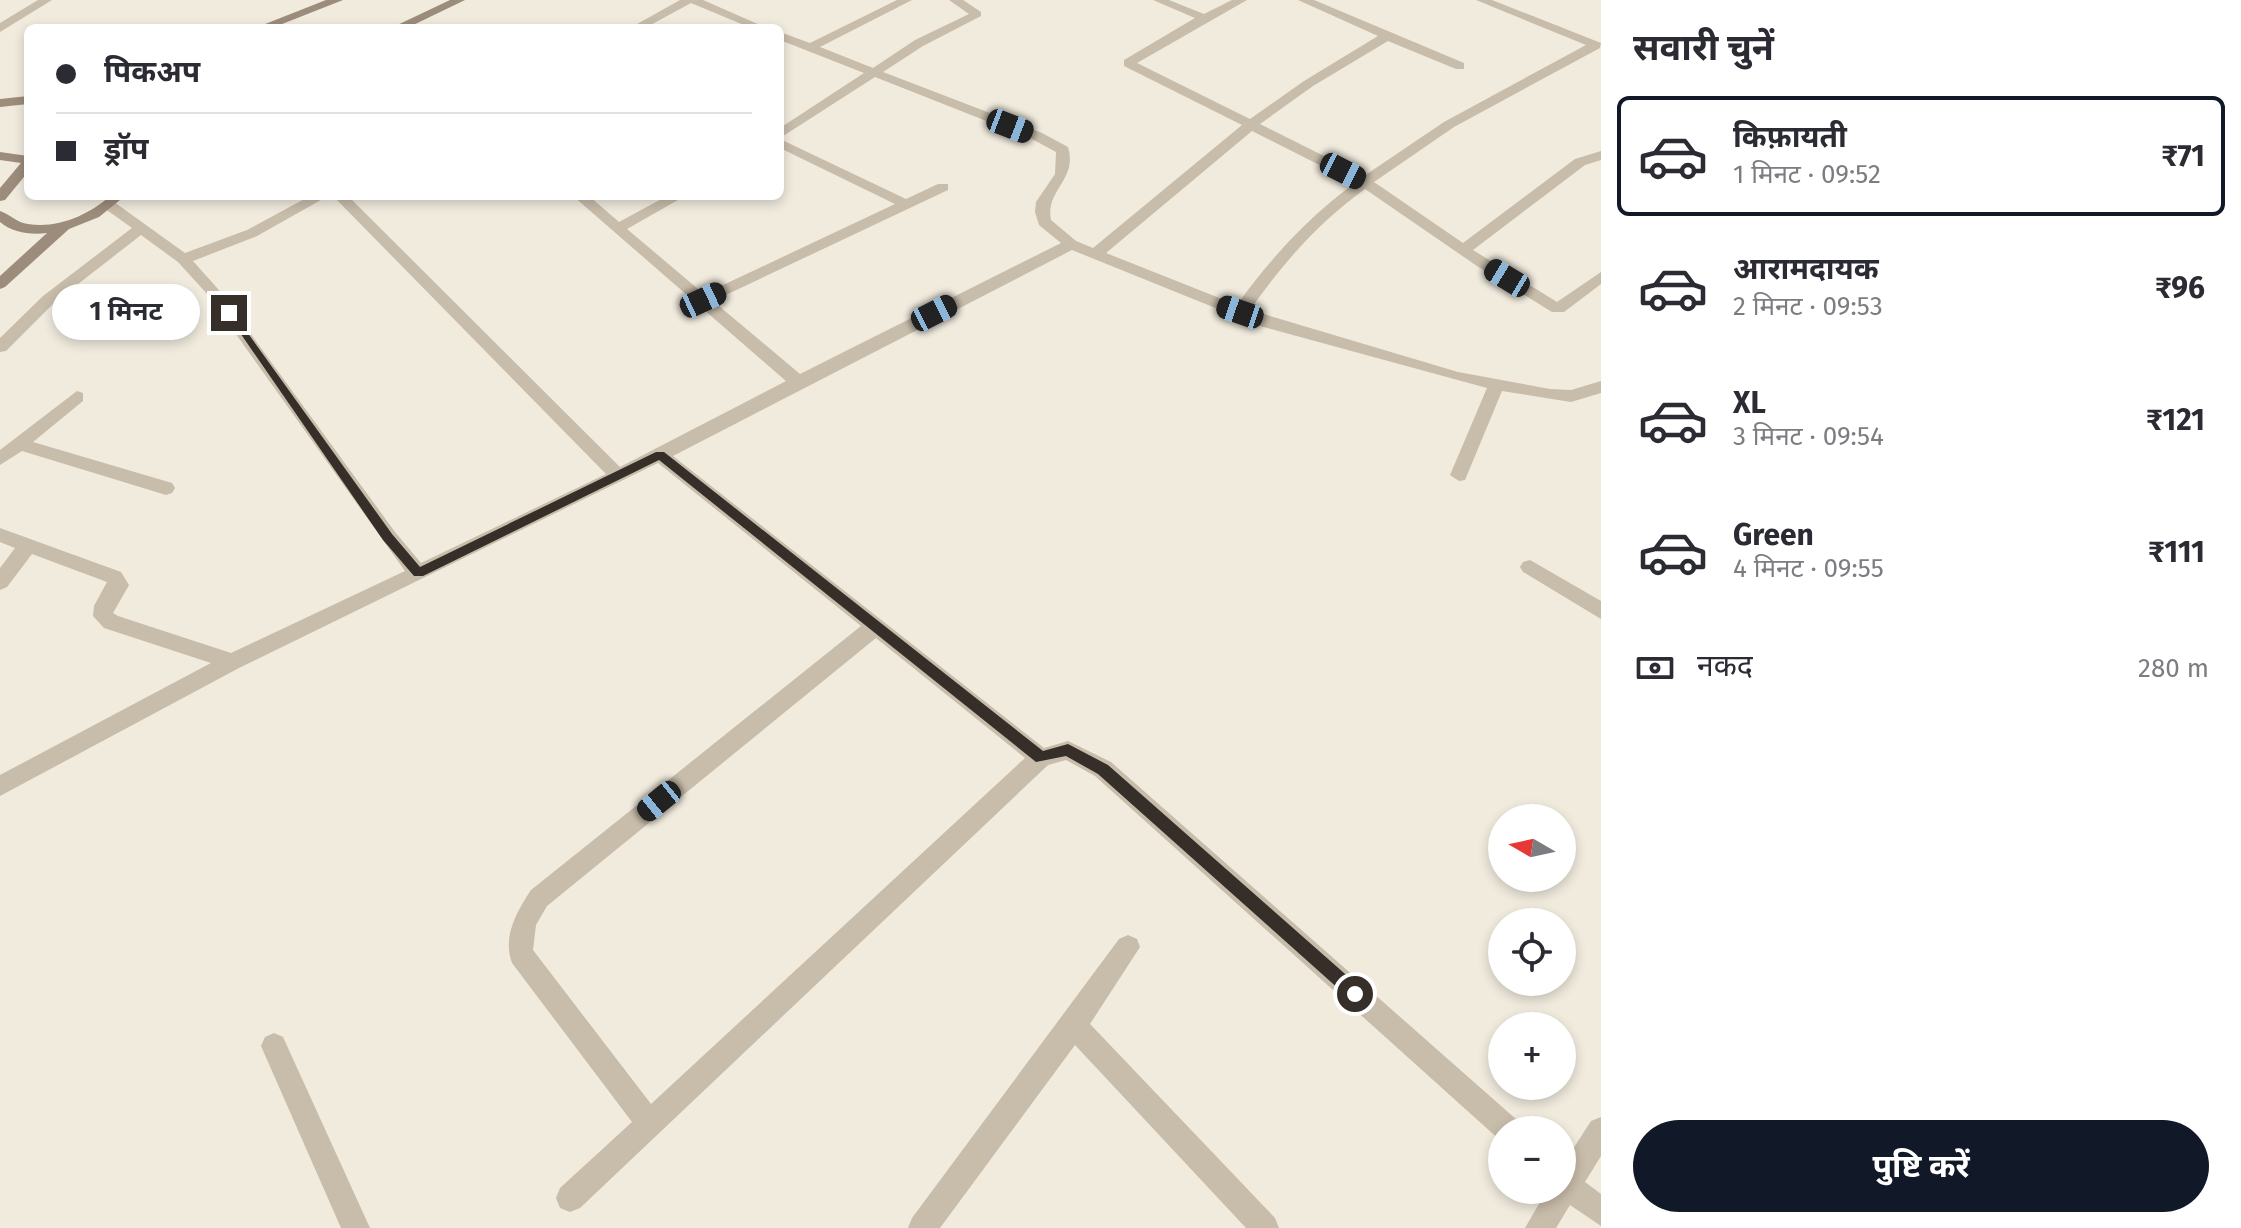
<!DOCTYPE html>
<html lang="hi">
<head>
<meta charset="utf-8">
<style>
  :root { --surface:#fff; --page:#f7f7f7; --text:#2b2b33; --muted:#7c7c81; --line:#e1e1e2; --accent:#111827 }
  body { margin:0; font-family:"Fira Sans","Noto Sans Devanagari",sans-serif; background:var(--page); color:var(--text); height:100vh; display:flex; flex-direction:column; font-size:30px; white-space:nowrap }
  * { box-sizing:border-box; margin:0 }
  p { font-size:26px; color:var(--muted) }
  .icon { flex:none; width:44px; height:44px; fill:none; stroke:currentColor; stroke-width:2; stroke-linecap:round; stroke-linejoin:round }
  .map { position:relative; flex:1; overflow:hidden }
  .drawer { display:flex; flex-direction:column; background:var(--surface); width:640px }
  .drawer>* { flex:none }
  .guide { position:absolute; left:24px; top:24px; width:760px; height:176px; border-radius:12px; box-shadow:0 4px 12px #0003; display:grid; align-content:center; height:176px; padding:0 32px; background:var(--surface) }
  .needle { width:52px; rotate:279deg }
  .fabs { position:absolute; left:1488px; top:804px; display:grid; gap:16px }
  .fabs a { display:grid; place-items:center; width:88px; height:88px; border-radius:50%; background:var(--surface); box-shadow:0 4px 12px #0003; font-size:40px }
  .end { position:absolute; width:36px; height:36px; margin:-18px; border:10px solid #362f29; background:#fff; box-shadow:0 0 0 4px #fff }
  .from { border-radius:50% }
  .bubble { position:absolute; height:56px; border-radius:28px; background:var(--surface); box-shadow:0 4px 12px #0003; font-size:26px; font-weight:700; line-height:56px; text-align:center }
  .car { position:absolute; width:24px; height:48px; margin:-24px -12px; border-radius:10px; box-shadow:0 0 6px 2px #0007; background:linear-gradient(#222 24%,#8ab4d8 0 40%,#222 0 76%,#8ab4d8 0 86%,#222 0) }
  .guide b { display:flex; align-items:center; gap:28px; height:76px; font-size:30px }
  .guide b+b { border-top:2px solid var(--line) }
  .guide i { width:20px; height:20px; background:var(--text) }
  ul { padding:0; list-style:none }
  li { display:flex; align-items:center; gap:24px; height:120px; margin:0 16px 12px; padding:0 16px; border:4px solid transparent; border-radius:12px }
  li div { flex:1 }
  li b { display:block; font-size:30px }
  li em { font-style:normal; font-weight:700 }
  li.on { border-color:var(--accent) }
  li>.icon { width:72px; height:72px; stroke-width:1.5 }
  h2 { padding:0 32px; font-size:36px; line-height:96px }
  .pay { display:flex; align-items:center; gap:20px; height:88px; padding:0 32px; font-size:30px }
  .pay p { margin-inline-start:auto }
  .primary-button { display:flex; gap:16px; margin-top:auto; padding:16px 32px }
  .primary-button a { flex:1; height:92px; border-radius:48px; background:var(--accent); color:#fff; font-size:32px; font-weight:700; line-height:92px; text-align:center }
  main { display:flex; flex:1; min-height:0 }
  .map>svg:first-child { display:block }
</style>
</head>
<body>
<main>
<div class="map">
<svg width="1601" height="1228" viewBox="0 0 1601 1228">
  <rect width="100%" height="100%" fill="#f1ebde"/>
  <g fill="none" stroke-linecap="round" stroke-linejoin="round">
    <path fill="#c8bcaa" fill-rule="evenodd" d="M38,0H52L0,32V23Z
      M680,0H703L767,28H751L691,3L645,28H630Z
      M897,0H912L820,47L873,68L915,40L969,14L949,0H963L981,12V16L923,46L883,72L1042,133L1068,147C1078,180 1045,190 1051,220L1076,241L1093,248L1242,125L1124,66V60L1195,18L1153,0H1169L1204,14L1232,0H1247L1137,63L1250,119L1304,81L1378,36L1298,0H1314L1464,63V69H1456L1388,41L1313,86L1260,124L1364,176L1444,122L1586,45L1476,0H1492L1601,43L1600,48L1454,127L1374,182L1463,243L1575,159L1601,151V160L1585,165L1473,250L1557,302L1601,272V284L1564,312H1552L1477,266L1365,189C1319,222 1282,264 1250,310L1458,372L1550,389L1571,390L1601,381V393L1571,402L1502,391L1465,480L1459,481L1450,475L1487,388L1260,326L1072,250L673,456L1044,748L1068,741L1111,762L1517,1120L1521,1130H1502V1142L1095,776L1066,760L1048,765L580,1208L570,1212L560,1208L556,1198L560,1188L632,1122L512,963C502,937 517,911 531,890L861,626L658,463L239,668L0,796V775L211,663L104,628L93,616L94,606L107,582L32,554L7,587L0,590V568L15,548L0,542V528L121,572L129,585L113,613L118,616L231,653L405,571L208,295L178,262L141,235L55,302L6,351L0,352V338L43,296L132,228L104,208V202H114L185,253L247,230L310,196H328L257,236L193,261L218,289L395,532L421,563L606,474L333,196H348L620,467L786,381L573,196H589L619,222L667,196H685L627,229L704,294L895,204L780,148V139L906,199L938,184H948V190L713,301L800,374L1061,243L1039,225L1035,212L1036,202L1055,174L1056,152L1032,139L875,77L780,138V128L864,73L780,40V32L810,43ZM1252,131L1355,183C1308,217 1271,258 1237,305L1106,253ZM876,638L1025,758L651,1104L533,950L536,925L547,906Z
      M77,391L83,393V401L33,442L172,483L175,488L172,493L166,495L22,451L0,465V450Z
      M1530,560L1601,601V619L1523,572L1520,567L1523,562Z
      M1128,935L1137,939L1140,947L1090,1024L1275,1218L1279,1228H1246L1075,1045L940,1228H908L912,1218L1119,939Z
      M274,1033L283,1037L370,1228H341L261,1046L265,1037Z
      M1601,1117V1156L1585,1182L1601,1194V1226L1570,1205L1556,1228H1525L1547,1190H1562V1166L1591,1121Z"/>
    <path fill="#9c8c7b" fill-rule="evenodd" d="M326,0H343L272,28H255Z
      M450,0H465L407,28H391Z
      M28,96V104L0,107V99Z
      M0,152L28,156V172L5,200L0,201V188L21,163L0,160Z
      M110,196H125L99,217L69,229L5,287L0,289V276L47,233C31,235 13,233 0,222V211C10,214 17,223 28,224C57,229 89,215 110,196Z"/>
  </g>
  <path fill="#362f29" d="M225,311H232L392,534L420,567L656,452H664L1043,751L1068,744L1108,765L1361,988V999H1350L1098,774L1066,756L1036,762L659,460L423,576H414L383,540Z"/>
</svg>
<div class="fabs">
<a><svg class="needle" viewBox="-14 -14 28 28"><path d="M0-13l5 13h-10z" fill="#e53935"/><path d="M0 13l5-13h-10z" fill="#7c7c81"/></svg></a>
<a><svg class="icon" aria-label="locate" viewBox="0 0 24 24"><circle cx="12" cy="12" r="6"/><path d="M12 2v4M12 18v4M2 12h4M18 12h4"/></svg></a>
<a>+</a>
<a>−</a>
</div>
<i class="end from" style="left:1355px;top:994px"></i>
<i class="end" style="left:229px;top:313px"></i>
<div class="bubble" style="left:52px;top:284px;width:148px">1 मिनट</div>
<i class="car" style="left:1010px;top:126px;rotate:111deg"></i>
<i class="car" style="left:1343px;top:171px;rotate:117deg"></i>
<i class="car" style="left:1507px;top:278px;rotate:301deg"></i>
<i class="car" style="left:703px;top:300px;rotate:65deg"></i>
<i class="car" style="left:1240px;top:312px;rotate:289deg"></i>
<i class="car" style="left:934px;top:313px;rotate:63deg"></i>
<i class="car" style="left:659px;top:801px;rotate:231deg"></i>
<div class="guide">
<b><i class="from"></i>पिकअप</b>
<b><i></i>ड्रॉप</b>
</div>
</div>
<section class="drawer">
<h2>सवारी चुनें</h2>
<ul>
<li class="on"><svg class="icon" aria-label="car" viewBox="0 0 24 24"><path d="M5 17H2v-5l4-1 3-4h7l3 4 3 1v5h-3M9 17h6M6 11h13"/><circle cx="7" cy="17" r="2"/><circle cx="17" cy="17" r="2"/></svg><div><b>किफ़ायती</b><p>1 मिनट · 09:52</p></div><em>₹71</em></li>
<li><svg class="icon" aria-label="car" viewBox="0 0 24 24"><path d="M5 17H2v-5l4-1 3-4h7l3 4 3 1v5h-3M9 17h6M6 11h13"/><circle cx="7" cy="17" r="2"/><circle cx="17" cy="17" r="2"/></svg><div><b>आरामदायक</b><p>2 मिनट · 09:53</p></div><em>₹96</em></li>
<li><svg class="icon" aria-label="car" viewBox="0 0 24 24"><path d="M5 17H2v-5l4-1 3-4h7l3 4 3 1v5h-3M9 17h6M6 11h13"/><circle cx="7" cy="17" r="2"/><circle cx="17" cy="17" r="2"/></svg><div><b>XL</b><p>3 मिनट · 09:54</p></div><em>₹121</em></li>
<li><svg class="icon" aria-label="car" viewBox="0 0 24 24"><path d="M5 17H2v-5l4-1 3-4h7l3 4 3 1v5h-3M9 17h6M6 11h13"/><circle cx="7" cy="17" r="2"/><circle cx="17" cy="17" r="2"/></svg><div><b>Green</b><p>4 मिनट · 09:55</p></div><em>₹111</em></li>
</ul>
<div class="pay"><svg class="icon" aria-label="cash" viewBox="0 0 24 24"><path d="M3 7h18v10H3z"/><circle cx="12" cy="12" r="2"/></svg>नकद<p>280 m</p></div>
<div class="primary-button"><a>पुष्टि करें</a></div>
</section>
</main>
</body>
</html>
